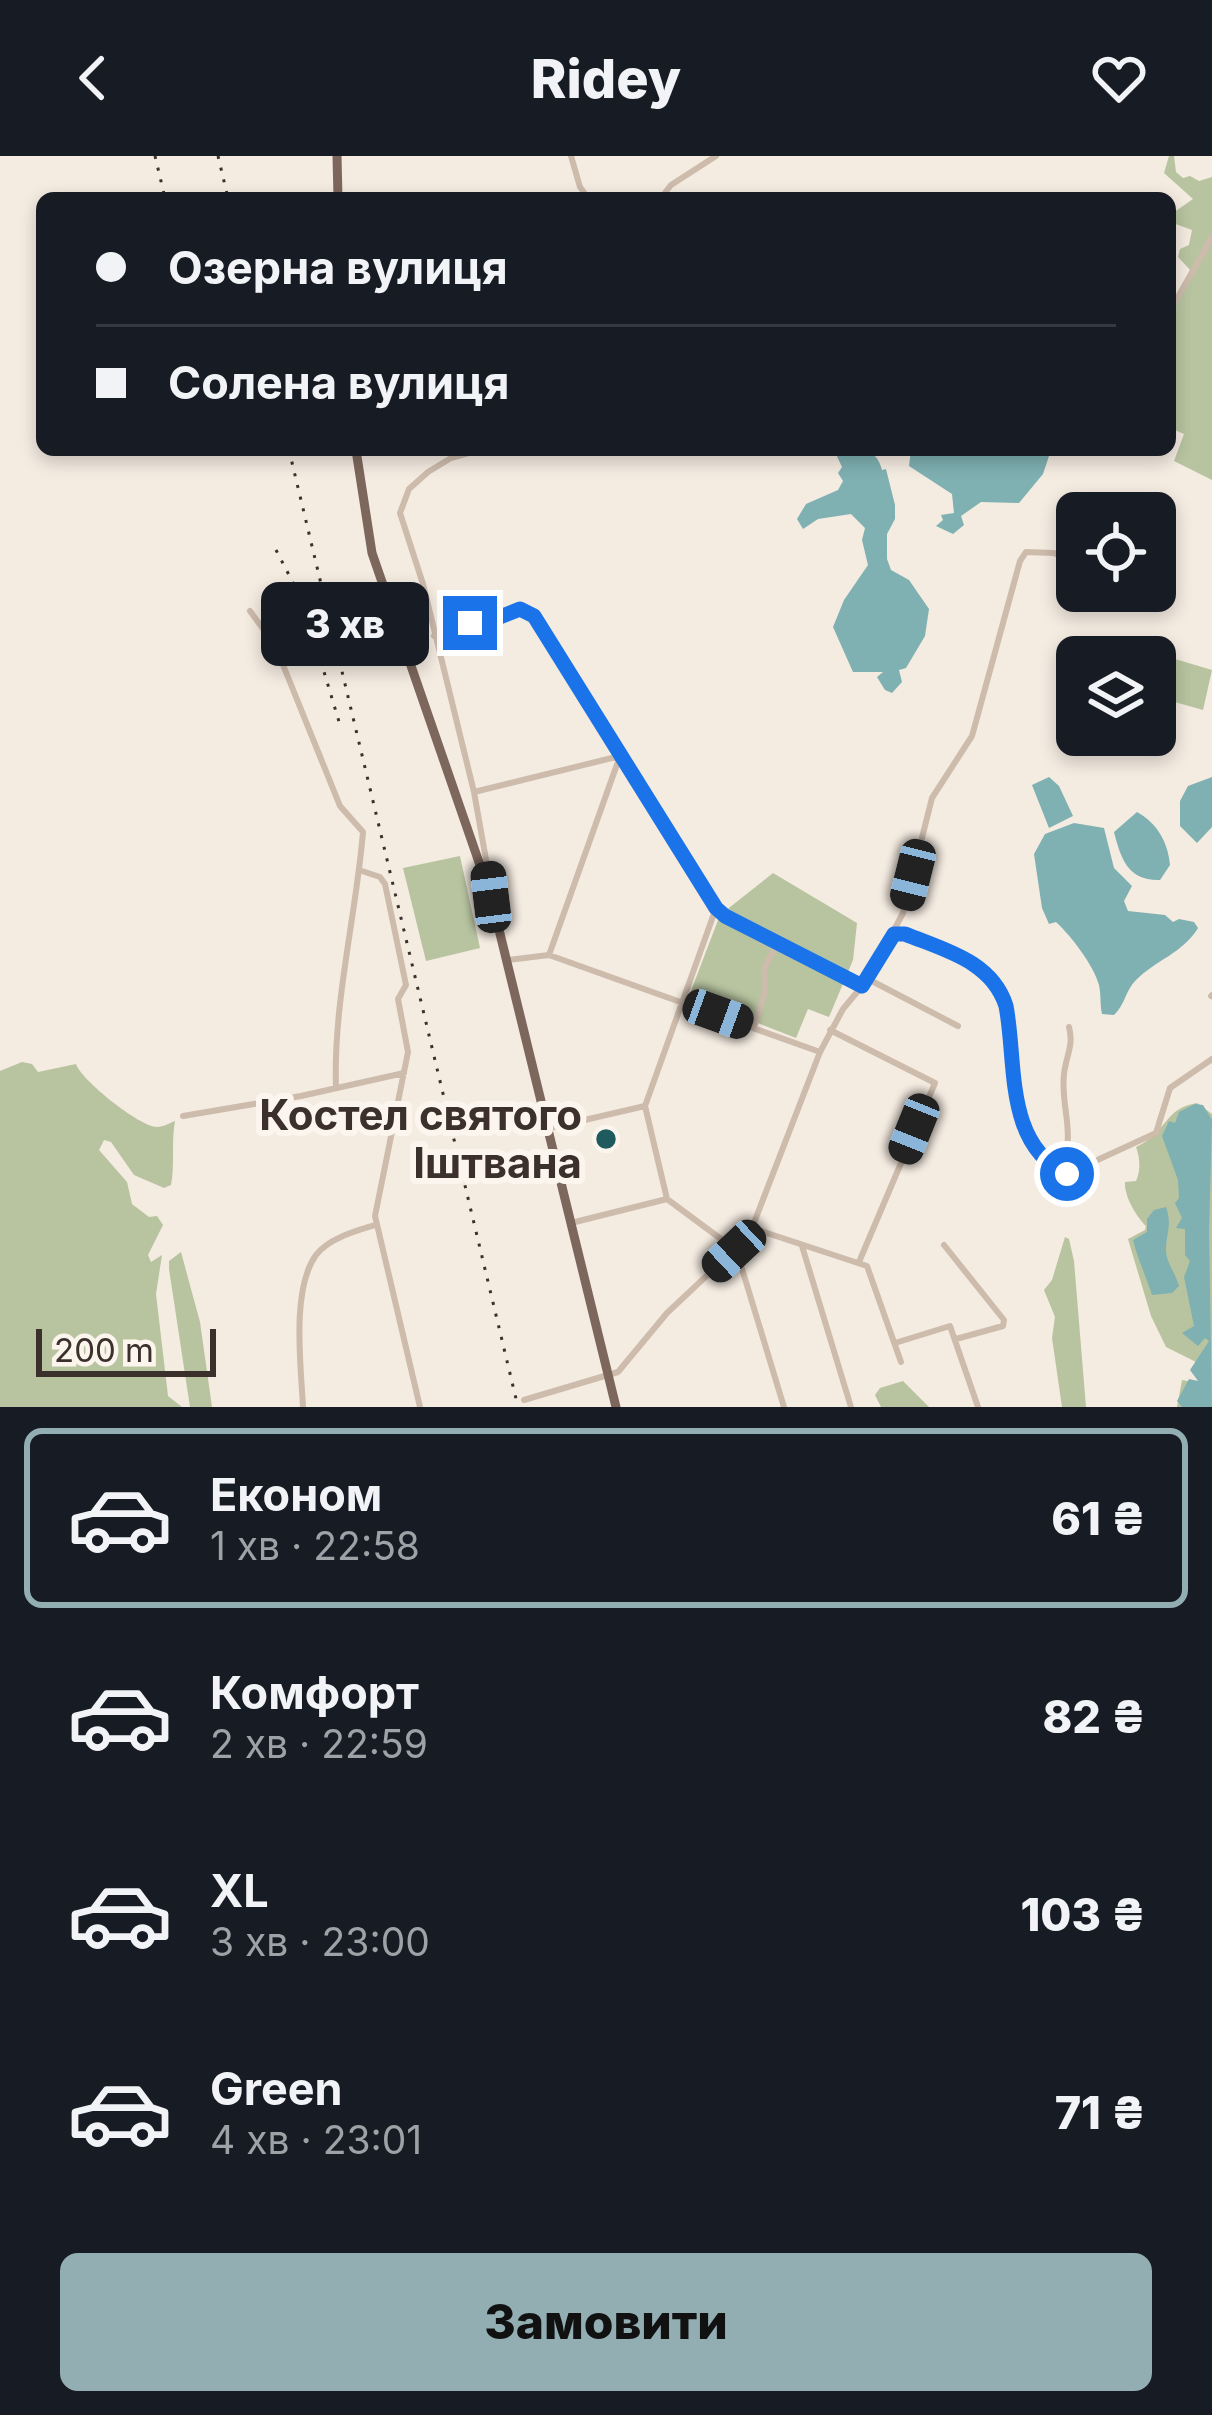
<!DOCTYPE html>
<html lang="uk">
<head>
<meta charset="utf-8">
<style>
  :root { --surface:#171b24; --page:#20242c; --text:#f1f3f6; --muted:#9ea1a6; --line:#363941; --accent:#92aeb2 }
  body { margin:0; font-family:Inter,sans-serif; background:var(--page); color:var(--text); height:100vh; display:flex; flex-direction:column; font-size:45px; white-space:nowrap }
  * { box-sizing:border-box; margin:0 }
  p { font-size:39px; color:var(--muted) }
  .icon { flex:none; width:66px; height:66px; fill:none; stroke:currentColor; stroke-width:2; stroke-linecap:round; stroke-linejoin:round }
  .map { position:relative; height:1251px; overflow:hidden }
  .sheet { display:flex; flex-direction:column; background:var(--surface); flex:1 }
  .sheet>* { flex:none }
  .hud { position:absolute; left:36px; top:36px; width:1140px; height:264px; border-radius:18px; box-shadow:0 6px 18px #0003; display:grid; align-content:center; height:264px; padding:0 60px; background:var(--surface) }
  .tools { position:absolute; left:1056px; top:336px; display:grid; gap:24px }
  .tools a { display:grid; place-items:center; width:120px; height:120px; border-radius:18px; background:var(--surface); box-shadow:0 6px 18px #0003; font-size:60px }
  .scale { position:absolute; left:36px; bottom:30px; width:180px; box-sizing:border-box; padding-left:12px; border:6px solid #3b302b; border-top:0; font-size:33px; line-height:42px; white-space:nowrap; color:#3b302b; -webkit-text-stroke:9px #fbf5ee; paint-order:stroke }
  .end { position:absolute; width:54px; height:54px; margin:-27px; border:15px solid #1a73e8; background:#fff; box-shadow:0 0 0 6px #fff }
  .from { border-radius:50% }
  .bubble { position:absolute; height:84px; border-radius:18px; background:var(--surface); box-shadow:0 6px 18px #0003; font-size:39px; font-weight:800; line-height:84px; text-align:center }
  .car { position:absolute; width:36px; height:72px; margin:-36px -18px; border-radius:15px; box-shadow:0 0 9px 3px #0007; background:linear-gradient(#222 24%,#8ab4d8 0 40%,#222 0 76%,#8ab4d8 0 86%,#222 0) }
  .hud b { display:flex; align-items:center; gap:42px; height:114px; font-size:45px }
  .hud b+b { border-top:3px solid var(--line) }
  .hud i { width:30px; height:30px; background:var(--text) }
  ul { padding:21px 0 0; list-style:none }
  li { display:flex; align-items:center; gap:36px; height:180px; margin:0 24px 18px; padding:0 36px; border:6px solid transparent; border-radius:18px }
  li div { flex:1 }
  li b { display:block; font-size:45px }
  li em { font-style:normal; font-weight:800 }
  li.active { border-color:var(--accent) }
  li>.icon { width:108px; height:108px; stroke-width:1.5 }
  .primary-button { display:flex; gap:24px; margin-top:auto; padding:24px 60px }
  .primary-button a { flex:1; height:138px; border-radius:18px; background:var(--accent); color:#111; font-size:48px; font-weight:800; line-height:138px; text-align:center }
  header { display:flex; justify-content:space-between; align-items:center; height:156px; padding:0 60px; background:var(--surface); font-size:54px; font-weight:800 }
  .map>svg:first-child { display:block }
</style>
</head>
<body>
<header><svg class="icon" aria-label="back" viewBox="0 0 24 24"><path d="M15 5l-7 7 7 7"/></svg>Ridey<svg class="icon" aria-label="heart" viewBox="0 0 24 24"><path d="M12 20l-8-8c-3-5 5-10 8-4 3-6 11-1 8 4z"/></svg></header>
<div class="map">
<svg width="1212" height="1251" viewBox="0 0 1212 1251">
  <rect width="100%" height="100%" fill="#f4ebe1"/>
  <path fill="#b8c4a0" d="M1169,0H1174L1176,16L1183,22L1190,20L1199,25L1212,21V324L1174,305L1184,278L1170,272V162L1193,117L1178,101L1180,93L1189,89L1192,74L1170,66V59L1193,43L1164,17Z
    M1175,503L1212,514L1203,554L1157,541L1155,516L1168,513Z
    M460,700L480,792L426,805L403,712Z
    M773,717L857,767L853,804L829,861L808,853L796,882L689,840L720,759Z
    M22,906L32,908L38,916L76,908C81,924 140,971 157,971C163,971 170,967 175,965C171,987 175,1008 171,1029L164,1032L134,1019L111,986L104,984L99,994L127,1026L132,1048L149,1061L157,1060L163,1069L148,1099L151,1106L162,1099L156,1138L168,1240L182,1251H0V915Z
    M1197,947L1212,958V1251H1177L1182,1224L1199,1227L1200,1208L1166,1191L1151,1160L1128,1083L1145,1074L1146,1070C1136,1060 1124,1040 1125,1026L1136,1025C1141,1015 1140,1001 1136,991C1167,977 1164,952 1197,947Z
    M1065,1081L1069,1083L1074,1105L1086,1251H1062L1052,1182L1055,1161L1044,1134L1052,1124Z
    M181,1096L200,1166L212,1251H190L169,1113V1105Z
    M903,1225L929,1251H881L875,1239L880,1232Z"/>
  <path fill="#7fb0b2" d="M834,294C856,294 876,289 882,314L886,313L895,349V363L887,378V403L891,414L909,424L929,453L925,480L906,512L899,514L902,526L892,537L885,534L877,521L883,516H853L833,471L844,444L868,409L862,384L865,372L851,358L818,363L803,373L797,363L806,348L838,334L843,325L838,317L842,311Z
    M911,294H1051L1043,318L1019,347L981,346L961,360L964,369L953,378L936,370L943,364L941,359L954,357L952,338L909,310Z
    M1049,621L1059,630L1073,660L1049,672L1032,629Z
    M1212,621V671L1197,687L1180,670V645L1188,630Z
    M1137,656C1157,667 1168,686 1170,709L1160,724C1128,725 1121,703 1114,676Z
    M1074,667L1104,672L1114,712L1132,730L1124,745L1128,755L1165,759L1173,766L1179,763L1194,766L1198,772C1183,797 1156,804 1136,824C1125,835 1125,849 1114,859L1102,858C1100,849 1101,838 1099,829C1093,808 1071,780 1056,766L1049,768L1042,752L1034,698L1045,678Z
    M1195,948L1203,949L1212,964L1209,1075L1212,1251H1182L1177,1245L1189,1223L1198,1225L1190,1214L1209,1185L1205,1182L1198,1190L1182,1177L1194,1170L1184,1121L1190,1105L1185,1099V1073L1176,1072L1182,1062L1175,1047L1179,1042L1178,1024L1162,980L1169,965L1175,967L1179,956Z
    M1166,1051C1172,1068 1167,1075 1166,1091C1165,1106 1175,1115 1179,1130L1172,1137L1152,1139C1147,1123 1138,1104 1133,1084L1147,1076V1063L1154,1054Z"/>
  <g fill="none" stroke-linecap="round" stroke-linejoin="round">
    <path stroke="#cdbbac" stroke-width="6" d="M571,0L580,31L588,42
      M661,42L671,29L716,0
      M1170,155L1212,81
      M479,294L451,302L428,316L409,333L400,357L423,428L474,636L490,726
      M250,455L275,489L340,650L363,676C356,760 333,848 336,932
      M434,480L461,467L487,466L528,454L716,752L645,950L667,1043L725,1086L739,1103L784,1251
      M474,636L620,600
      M362,715L380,721L385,728L406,829L398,843L408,896L375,1060L420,1251
      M716,752L725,760L861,830
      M894,778L905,777C929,788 960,795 981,812C1032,853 994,937 1040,994C1048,1004 1055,1013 1067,1018L1156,977L1170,932L1212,903
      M549,799L620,600
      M508,804L549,799L820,896
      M868,823L958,870
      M1211,840L1212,839
      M754,871L765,836L764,813L778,786
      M830,874L935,927L859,1106
      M183,960L301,940L404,917
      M550,972L645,950
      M1059,1015C1078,979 1060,953 1064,918C1066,900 1074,889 1069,871
      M571,1067L667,1043
      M752,1072L867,1110L901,1206
      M944,1089L1004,1164L1003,1170L956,1183
      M802,1090L851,1251
      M895,1187L950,1170L978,1251
      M524,1244L618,1216L667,1157L733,1095L752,1072L820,896L843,853L868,823L903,757L932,642L972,580L1020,405L1026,396L1054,397L1077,408
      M303,1251C301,1210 291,1134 316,1099C329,1082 356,1075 375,1069"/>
    <path stroke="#7d675c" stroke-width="9" d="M337,0L338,42
      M356,294L372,397L491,741L616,1251"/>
    <path stroke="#3b302b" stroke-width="3" stroke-dasharray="3 9" stroke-linecap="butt" d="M155,0L165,42
      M218,0L228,42
      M289,294L518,1251
      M276,394L303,446L340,569"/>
  </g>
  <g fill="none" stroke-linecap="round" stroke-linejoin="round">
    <path stroke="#1a73e8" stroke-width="15" d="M470,467L487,466L520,453L534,460L716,752L725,760L862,830L894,778H905C944,794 992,805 1006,850C1017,907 1004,988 1067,1018"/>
  </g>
  <circle fill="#1f5a5e" stroke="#fbf5ee" stroke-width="4.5" cx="606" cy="983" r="12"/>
  <g text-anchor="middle" stroke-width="12" stroke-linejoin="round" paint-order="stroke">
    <g font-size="42" font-weight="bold" fill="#3b302b" stroke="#fbf5ee" text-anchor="end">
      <text x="582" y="974">Костел святого<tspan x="582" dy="48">Іштвана</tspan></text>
    </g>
  </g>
</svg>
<div class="tools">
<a><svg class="icon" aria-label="locate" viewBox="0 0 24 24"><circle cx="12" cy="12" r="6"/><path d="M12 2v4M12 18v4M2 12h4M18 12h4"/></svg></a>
<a><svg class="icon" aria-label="layers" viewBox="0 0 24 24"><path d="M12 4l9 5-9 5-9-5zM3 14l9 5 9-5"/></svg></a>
</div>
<div class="scale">200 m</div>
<i class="end from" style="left:1067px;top:1018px"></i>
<i class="end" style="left:470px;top:467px"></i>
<div class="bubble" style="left:261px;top:426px;width:168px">3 хв</div>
<i class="car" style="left:913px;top:719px;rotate:194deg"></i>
<i class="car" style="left:491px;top:741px;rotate:353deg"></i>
<i class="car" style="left:718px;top:858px;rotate:110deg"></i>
<i class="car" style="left:914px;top:973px;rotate:202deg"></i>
<i class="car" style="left:734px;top:1095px;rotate:227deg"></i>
<div class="hud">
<b><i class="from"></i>Озерна вулиця</b>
<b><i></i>Солена вулиця</b>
</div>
</div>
<section class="sheet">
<ul>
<li class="active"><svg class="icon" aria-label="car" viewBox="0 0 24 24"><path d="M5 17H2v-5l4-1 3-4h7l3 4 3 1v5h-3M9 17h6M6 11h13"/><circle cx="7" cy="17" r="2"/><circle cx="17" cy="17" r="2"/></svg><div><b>Економ</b><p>1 хв · 22:58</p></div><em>61 ₴</em></li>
<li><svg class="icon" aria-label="car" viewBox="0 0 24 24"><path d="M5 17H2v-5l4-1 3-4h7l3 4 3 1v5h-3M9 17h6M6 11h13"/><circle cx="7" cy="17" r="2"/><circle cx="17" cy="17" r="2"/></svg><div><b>Комфорт</b><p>2 хв · 22:59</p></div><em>82 ₴</em></li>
<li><svg class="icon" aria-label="car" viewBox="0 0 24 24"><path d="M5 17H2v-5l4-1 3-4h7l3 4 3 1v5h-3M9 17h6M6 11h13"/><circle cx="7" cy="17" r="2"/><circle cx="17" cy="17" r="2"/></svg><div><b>XL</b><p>3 хв · 23:00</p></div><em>103 ₴</em></li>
<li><svg class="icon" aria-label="car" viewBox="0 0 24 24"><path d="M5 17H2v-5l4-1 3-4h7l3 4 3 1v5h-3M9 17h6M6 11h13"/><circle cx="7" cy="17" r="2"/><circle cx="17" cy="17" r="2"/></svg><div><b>Green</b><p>4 хв · 23:01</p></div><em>71 ₴</em></li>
</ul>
<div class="primary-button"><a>Замовити</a></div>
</section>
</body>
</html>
